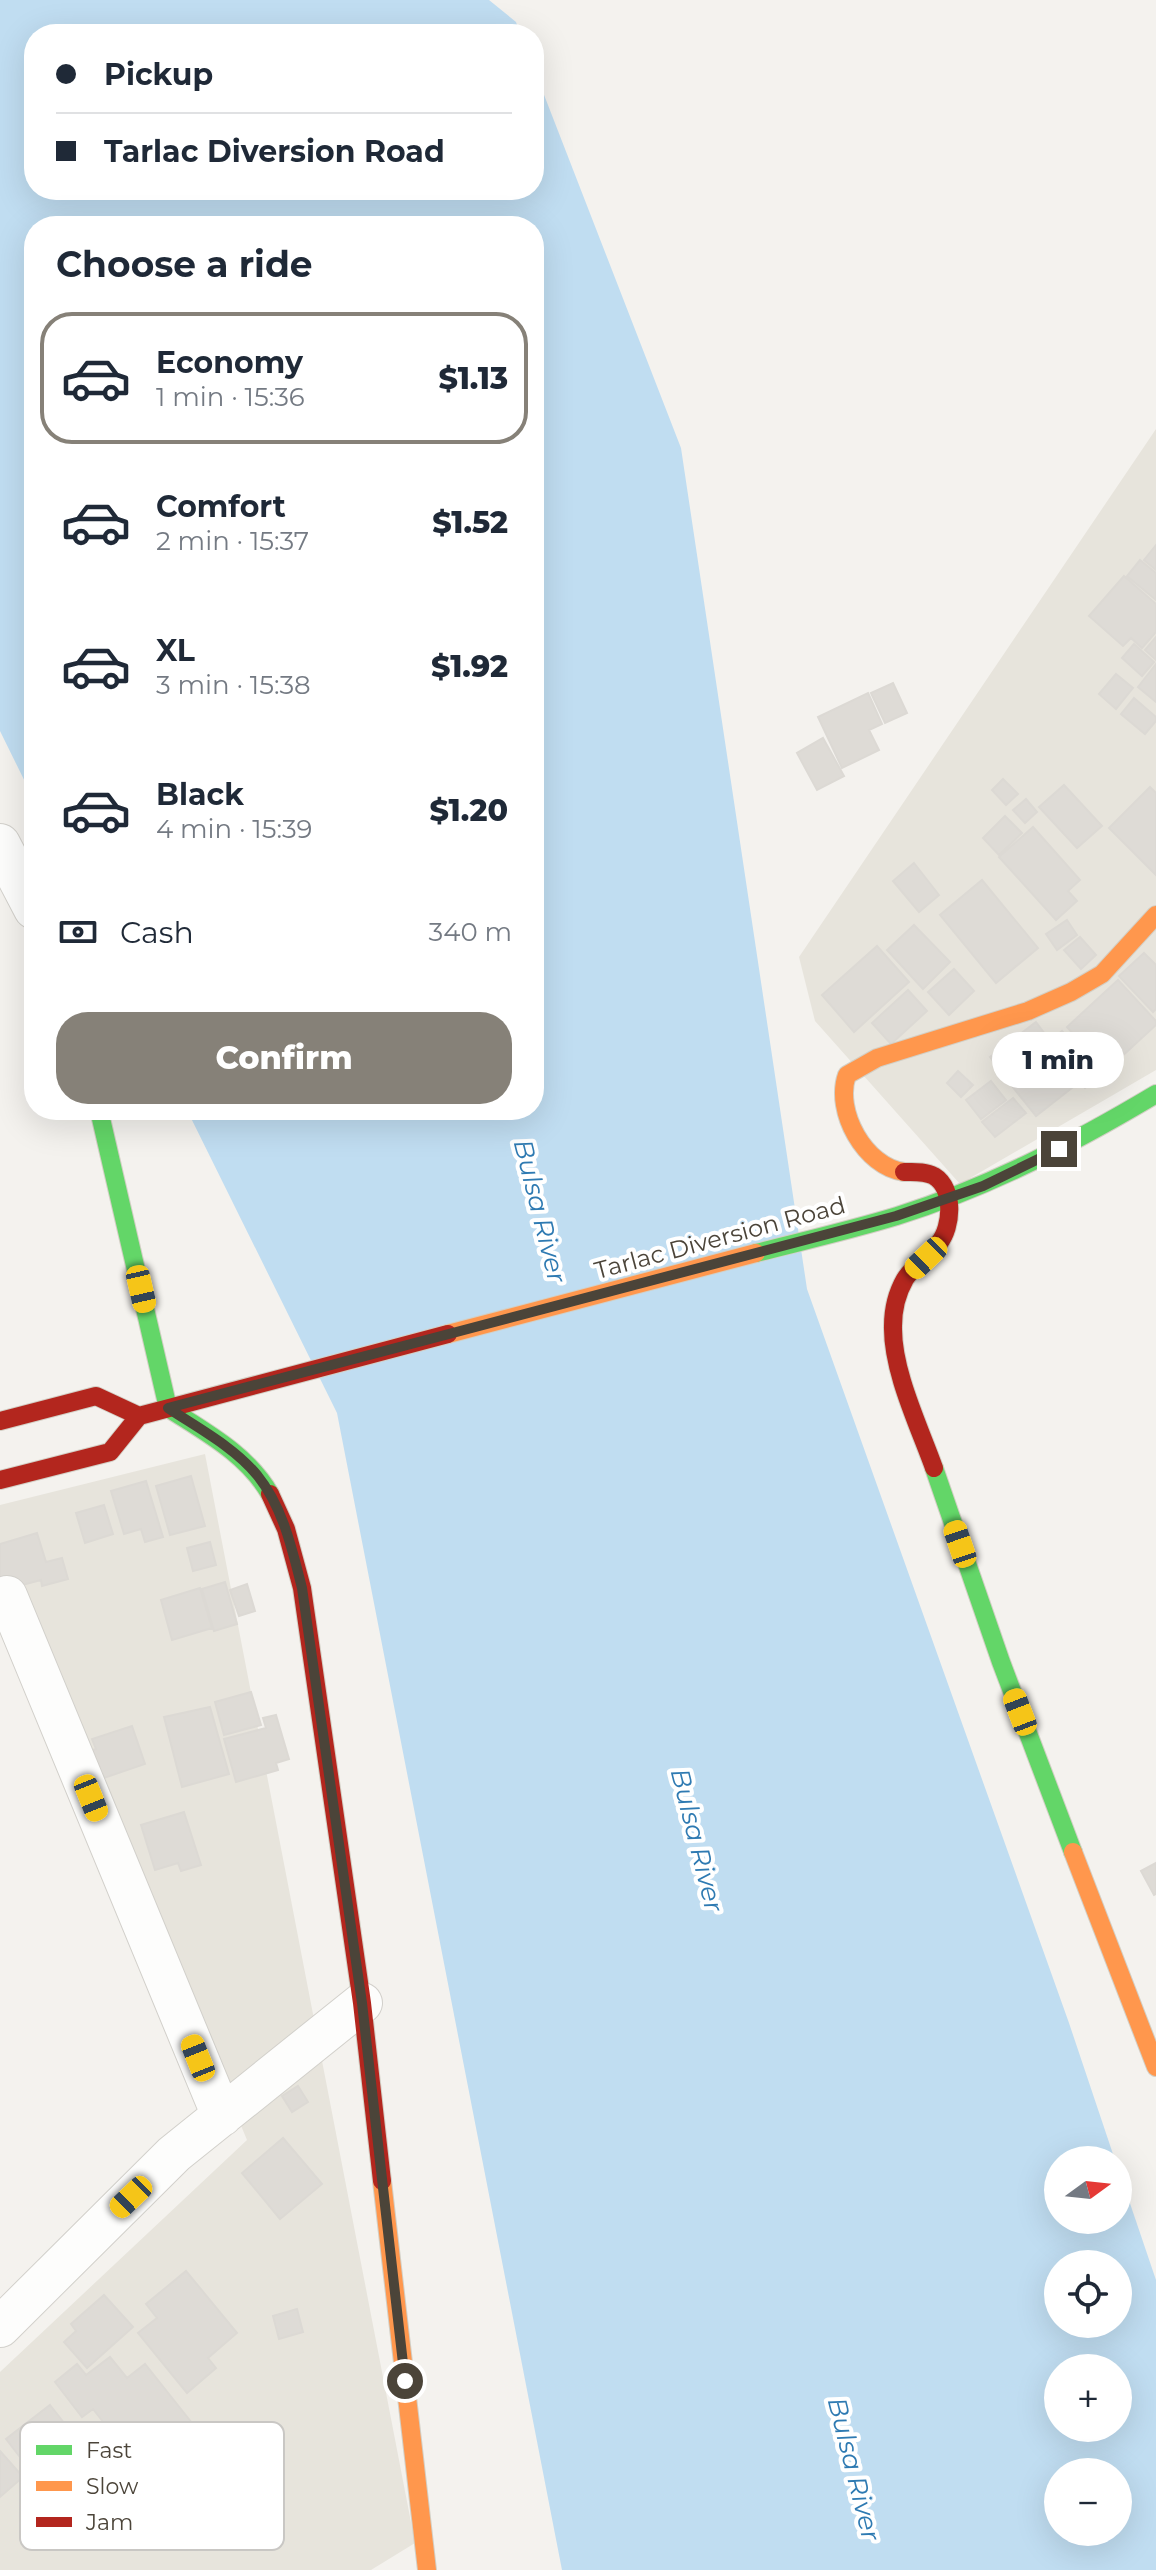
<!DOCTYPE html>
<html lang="en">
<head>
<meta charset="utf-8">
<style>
  :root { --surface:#fff; --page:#f2f2f3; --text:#1f2937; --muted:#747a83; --line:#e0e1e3; --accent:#868178 }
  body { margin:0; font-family:Montserrat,sans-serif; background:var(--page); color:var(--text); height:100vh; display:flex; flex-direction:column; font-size:30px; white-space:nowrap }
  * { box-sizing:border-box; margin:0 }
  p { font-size:26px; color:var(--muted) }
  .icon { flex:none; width:44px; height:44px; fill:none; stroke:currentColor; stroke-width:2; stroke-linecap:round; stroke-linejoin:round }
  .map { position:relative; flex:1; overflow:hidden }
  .drawer { position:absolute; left:24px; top:216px; width:520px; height:904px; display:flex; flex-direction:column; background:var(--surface); border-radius:32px; box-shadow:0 8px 32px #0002 }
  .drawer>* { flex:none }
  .guide { position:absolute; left:24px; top:24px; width:520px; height:176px; border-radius:32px; box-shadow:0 8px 32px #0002; display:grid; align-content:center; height:176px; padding:0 32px; background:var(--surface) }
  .needle { width:52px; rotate:75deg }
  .tools { position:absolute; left:1044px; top:2146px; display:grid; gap:16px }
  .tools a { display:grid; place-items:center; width:88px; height:88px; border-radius:50%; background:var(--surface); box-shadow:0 8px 32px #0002; font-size:40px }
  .end { position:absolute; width:36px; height:36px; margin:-18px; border:10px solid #4b4439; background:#fff; box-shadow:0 0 0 4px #fff }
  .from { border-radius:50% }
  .bubble { position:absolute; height:56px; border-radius:28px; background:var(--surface); box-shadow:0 8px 32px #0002; font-size:26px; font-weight:800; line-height:56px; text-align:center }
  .car { position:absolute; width:24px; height:48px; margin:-24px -12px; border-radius:10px; box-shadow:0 0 6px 2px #0007; background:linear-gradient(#f5c518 24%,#345 0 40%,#f5c518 0 76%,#345 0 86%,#f5c518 0) }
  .guide b { display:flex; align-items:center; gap:28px; height:76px; font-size:30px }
  .guide b+b { border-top:2px solid var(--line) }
  .guide i { width:20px; height:20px; background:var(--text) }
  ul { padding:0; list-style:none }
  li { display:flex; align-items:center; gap:24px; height:132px; margin:0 16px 12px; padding:0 16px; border:4px solid transparent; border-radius:32px }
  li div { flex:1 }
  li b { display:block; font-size:30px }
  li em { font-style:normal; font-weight:800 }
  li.on { border-color:var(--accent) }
  li>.icon { width:72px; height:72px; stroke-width:1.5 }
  h2 { padding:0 32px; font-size:36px; line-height:96px }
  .pay { display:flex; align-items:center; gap:20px; height:88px; padding:0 32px; font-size:30px }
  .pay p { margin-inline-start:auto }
  .primary-button { display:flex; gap:16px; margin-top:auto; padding:16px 32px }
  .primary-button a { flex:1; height:92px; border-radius:32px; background:var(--accent); color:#fff; font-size:32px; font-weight:800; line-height:92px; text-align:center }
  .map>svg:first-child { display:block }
</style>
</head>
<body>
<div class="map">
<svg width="1156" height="2570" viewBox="0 0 1156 2570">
  <rect width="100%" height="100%" fill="#f4f2ee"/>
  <path fill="#e7e4dc" d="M1156,429V1070L960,1184L815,1021L799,957Z
    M205,1454L415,2543L371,2570H0V2372L247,2140L0,1546V1505Z"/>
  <path fill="#c0ddf1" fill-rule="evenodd" d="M0,0H489L516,22L520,34H34V190H534V69L681,448L807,1289L1069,2023L1115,2160H1058V2220H1118V2168L1156,2280V2570H562L337,1413L187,1110H534V226H34V800L0,731ZM1058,2264H1118V2324H1058ZM1058,2368H1118V2428H1058ZM1058,2472H1118V2532H1058Z"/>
  <path fill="#dedbd6" stroke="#dcd9d4" stroke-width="2" d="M1156,545V570L1144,560Z
    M1140,560L1156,573V600L1127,576Z
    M1124,576L1156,604V632L1142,648L1131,638L1123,646L1089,616Z
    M1156,637V660L1145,650Z
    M1134,644L1154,662L1142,676L1122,658Z
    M1156,664V702L1138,687Z
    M1116,674L1133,688L1116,709L1099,694Z
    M893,683L907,713L885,723L871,693Z
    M868,693L882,724L869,730L879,750L842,768L818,717Z
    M1134,698L1156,717V721L1145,734L1121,714Z
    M823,738L844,776L817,790L797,753Z
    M1003,779L1018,794L1006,805L992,790Z
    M1064,785L1102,826L1077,848L1039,807Z
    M1150,787L1156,793V875L1109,828Z
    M1026,799L1037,812L1025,823L1013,810Z
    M1005,816L1022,833L999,855L983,838Z
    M1033,827L1080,880L1068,891L1077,901L1056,920L999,857Z
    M914,863L939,895L919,912L893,881Z
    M982,880L1038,948L996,983L940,915Z
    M1067,920L1077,935L1057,950L1046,934Z
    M914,925L950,962L923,989L887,950Z
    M1080,937L1096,955L1081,969L1064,950Z
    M877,946L909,982L854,1032L822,995Z
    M1144,953L1156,965V1009L1153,1012L1119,976Z
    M954,969L974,991L949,1015L928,992Z
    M1118,980L1156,1021V1025L1106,1071L1067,1027Z
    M908,990L927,1011L891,1044L872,1023Z
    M1036,1022L1045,1034L999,1069L990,1057Z
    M1062,1031L1100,1074L1085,1088L1046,1045Z
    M1039,1046L1073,1087L1036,1116L1003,1075Z
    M958,1071L973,1085L961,1097L947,1083Z
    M991,1081L1006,1100L981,1119L966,1100Z
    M1013,1098L1026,1113L995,1137L982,1122Z
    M191,1476L205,1526L170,1535L156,1486Z
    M146,1481L163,1537L145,1542L141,1529L124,1534L111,1491Z
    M104,1505L113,1534L85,1543L76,1513Z
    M37,1533L46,1562L62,1558L68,1579L42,1586L41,1580L3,1590L0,1579V1544Z
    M210,1542L216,1565L193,1571L187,1548Z
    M225,1582L237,1624L214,1631L202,1589Z
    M247,1584L255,1611L239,1616L230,1590Z
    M200,1588L212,1628L172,1640L161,1600Z
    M251,1692L261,1725L224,1735L215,1702Z
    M210,1707L229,1774L182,1787L164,1717Z
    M276,1715L289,1759L276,1763L278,1770L236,1782L224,1739L266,1728L263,1718Z
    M132,1726L145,1764L95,1781L85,1752L96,1749L92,1739Z
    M184,1812L201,1865L181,1871L178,1863L155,1870L141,1825Z
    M1156,1863V1894L1154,1895L1141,1871Z
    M298,2086L308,2102L292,2112L282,2096Z
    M283,2138L322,2184L280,2219L242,2173Z
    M186,2271L237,2333L208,2358L216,2368L187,2393L138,2333L157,2318L146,2304Z
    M104,2295L133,2327L87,2368L64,2342L76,2331L71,2324Z
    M297,2309L303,2332L279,2339L273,2316Z
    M110,2357L127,2378L145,2364L192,2423L167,2444L158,2433L130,2456L93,2409L82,2417L55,2382L77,2364L86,2375Z
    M50,2405L91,2457L47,2492L6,2439Z
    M0,2451L23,2477L0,2497Z"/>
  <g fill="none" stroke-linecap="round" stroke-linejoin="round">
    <g stroke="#d2d0cb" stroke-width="42">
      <path id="street" d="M0,844L34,909
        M7,1596L222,2116
        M0,2327L174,2154L362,2003"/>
    </g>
    <g stroke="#d3cfc5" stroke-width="20">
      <path id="fast" d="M99,1110L168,1408C205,1432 247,1454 270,1494
        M756,1253C803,1241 851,1230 897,1216C989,1187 1074,1143 1156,1094
        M934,1468L1001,1662L1073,1852"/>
    </g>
    <g stroke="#d3cfc5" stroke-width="20">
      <path id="slow" d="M904,1172C865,1167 834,1111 847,1075L877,1058L1028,1011L1071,992L1102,974L1156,915
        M448,1334L756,1253
        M1073,1852L1156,2067
        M382,2181L427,2570"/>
    </g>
    <g stroke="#d3cfc5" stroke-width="20">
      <path id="jam" d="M904,1172C914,1172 925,1171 934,1176C955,1189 952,1227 939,1243C929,1256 914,1265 905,1279C897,1293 893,1310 893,1326C892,1371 919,1426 934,1468
        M0,1421L96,1396L139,1416
        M0,1480L110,1452L139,1416L448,1334
        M270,1494L286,1529L302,1588L362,2003L382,2181"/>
    </g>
    <use href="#street" stroke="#fdfdfc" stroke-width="40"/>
    <use href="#fast" stroke="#63d668" stroke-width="18"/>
    <use href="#slow" stroke="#ff974d" stroke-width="18"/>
    <use href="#jam" stroke="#b3261e" stroke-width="18"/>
  </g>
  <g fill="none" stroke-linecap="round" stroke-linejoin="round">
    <path stroke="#4b4439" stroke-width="10" d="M405,2381L362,2003L302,1588C292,1549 283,1507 257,1475C234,1447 198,1428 168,1408L896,1216L983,1186L1059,1149"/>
  </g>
  <g text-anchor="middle" stroke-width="8" stroke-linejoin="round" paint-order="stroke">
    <g font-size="24" fill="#4b4439" stroke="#fff">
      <text transform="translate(720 1238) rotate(-15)" y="8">Tarlac Diversion Road</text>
    </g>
    <g font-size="26" font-style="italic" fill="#2e7ab2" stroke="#fff">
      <text transform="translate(540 1211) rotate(76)" y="9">Bulsa River</text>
      <text transform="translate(697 1840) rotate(76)" y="9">Bulsa River</text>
      <text transform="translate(854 2469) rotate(76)" y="9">Bulsa River</text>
    </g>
  </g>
  <rect x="20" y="2422" width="264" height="128" rx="12" fill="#fff" stroke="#c9c7c4" stroke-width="2"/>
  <rect x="36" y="2445" width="36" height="10" fill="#63d668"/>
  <rect x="36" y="2481" width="36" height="10" fill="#ff974d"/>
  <rect x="36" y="2517" width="36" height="10" fill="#b3261e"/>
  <g font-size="22" fill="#4b4439">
    <text x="86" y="2458">Fast</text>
    <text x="86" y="2494">Slow</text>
    <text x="86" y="2530">Jam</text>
  </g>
</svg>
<div class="tools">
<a><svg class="needle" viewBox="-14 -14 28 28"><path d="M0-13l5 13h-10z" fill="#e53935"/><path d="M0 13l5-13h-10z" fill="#747a83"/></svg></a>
<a><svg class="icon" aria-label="locate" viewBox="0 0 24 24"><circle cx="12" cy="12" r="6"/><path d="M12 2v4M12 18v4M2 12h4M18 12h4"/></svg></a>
<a>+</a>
<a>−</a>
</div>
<i class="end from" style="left:405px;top:2381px"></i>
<i class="end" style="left:1059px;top:1149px"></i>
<div class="bubble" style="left:992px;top:1032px;width:132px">1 min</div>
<i class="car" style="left:926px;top:1258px;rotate:226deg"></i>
<i class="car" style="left:141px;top:1289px;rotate:167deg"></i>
<i class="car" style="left:960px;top:1544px;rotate:341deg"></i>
<i class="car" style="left:1020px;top:1712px;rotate:339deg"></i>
<i class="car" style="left:91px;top:1798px;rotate:158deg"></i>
<i class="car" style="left:198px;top:2058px;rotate:338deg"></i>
<i class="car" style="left:131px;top:2197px;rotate:226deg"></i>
<div class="guide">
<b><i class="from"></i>Pickup</b>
<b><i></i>Tarlac Diversion Road</b>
</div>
<section class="drawer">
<h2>Choose a ride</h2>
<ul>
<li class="on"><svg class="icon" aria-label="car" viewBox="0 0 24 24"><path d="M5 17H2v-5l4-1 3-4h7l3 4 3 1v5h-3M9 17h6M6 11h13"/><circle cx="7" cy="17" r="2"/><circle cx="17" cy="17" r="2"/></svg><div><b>Economy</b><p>1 min · 15:36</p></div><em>$1.13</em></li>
<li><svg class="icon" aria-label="car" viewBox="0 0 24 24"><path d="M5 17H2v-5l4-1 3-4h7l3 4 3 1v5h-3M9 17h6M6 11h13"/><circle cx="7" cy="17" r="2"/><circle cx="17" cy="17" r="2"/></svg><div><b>Comfort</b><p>2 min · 15:37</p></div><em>$1.52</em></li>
<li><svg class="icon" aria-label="car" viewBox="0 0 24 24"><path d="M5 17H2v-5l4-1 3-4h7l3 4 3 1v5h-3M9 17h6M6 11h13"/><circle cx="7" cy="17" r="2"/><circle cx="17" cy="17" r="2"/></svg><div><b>XL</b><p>3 min · 15:38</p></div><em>$1.92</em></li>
<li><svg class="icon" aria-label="car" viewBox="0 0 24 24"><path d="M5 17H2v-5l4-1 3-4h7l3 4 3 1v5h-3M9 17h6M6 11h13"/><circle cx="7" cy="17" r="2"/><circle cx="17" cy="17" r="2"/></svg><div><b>Black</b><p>4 min · 15:39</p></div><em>$1.20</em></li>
</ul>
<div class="pay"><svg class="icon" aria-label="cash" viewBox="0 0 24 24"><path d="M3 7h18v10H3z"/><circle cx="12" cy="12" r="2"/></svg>Cash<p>340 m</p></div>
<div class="primary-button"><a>Confirm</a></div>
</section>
</div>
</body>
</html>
